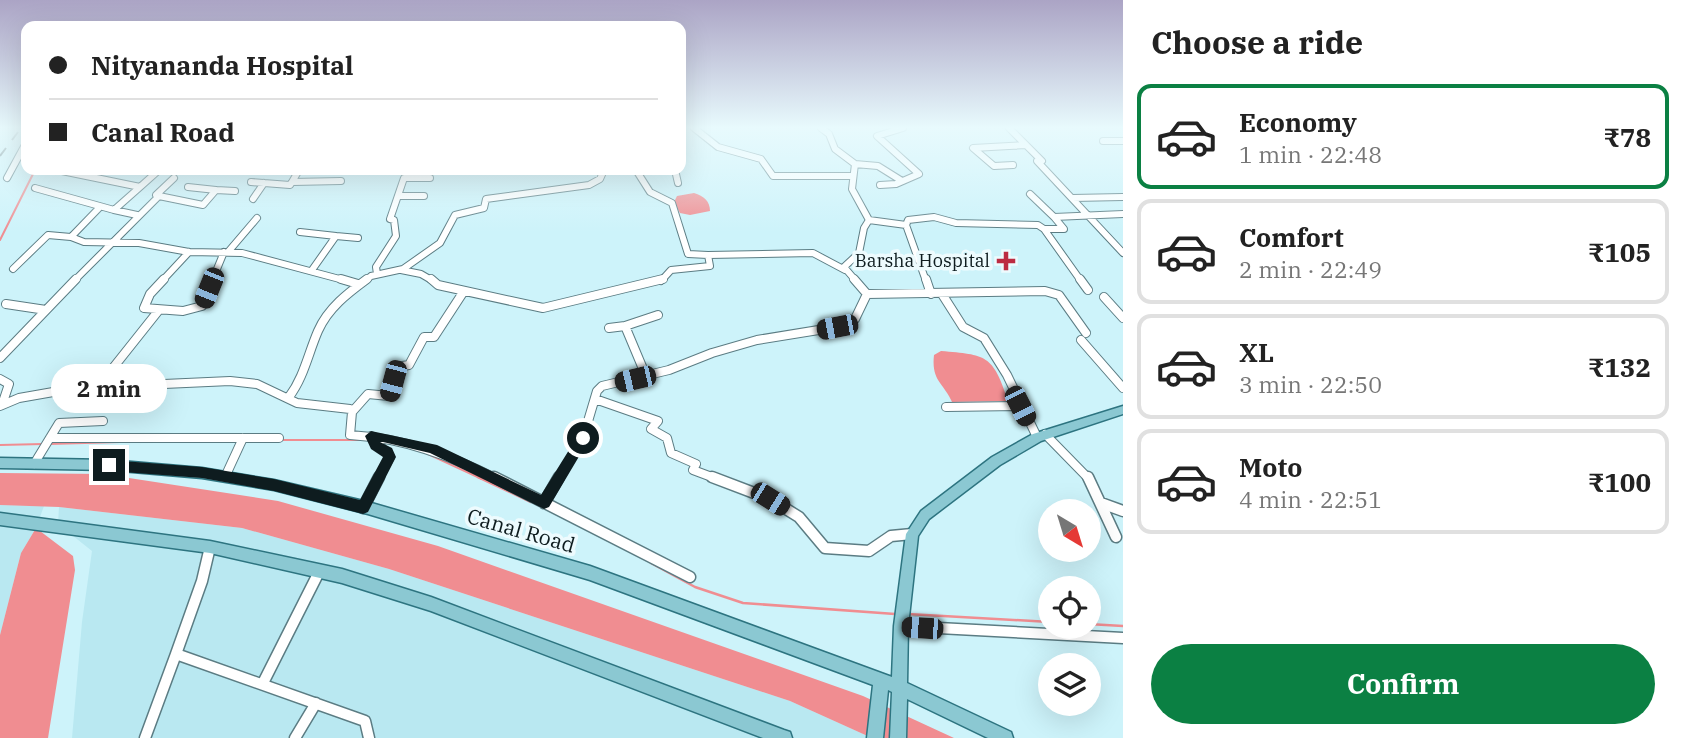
<!DOCTYPE html>
<html lang="en">
<head>
<meta charset="utf-8">
<style>
  :root { --surface:#fff; --page:#f2f2f2; --text:#222; --muted:#767676; --line:#e0e0e0; --accent:#0b8043 }
  body { margin:0; font-family:"IBM Plex Serif",serif; background:var(--page); color:var(--text); height:100vh; display:flex; flex-direction:column; font-size:26px; white-space:nowrap }
  * { box-sizing:border-box; margin:0 }
  p { font-size:23px; color:var(--muted) }
  .icon { flex:none; width:38px; height:38px; fill:none; stroke:currentColor; stroke-width:2; stroke-linecap:round; stroke-linejoin:round }
  .map { position:relative; flex:1; overflow:hidden }
  .panel { display:flex; flex-direction:column; background:var(--surface); width:560px }
  .panel>* { flex:none }
  .hud { position:absolute; left:21px; top:21px; width:665px; height:154px; border-radius:14px; box-shadow:0 7px 28px #0002; display:grid; align-content:center; height:154px; padding:0 28px; background:var(--surface) }
  .needle { width:46px; rotate:142deg }
  .buttons { position:absolute; left:1038px; top:499px; display:grid; gap:14px }
  .buttons a { display:grid; place-items:center; width:63px; height:63px; border-radius:50%; background:var(--surface); box-shadow:0 7px 28px #0002; font-size:35px }
  .end { position:absolute; width:32px; height:32px; margin:-16px; border:9px solid #0e1c1f; background:#fff; box-shadow:0 0 0 4px #fff }
  .from { border-radius:50% }
  .bubble { position:absolute; height:49px; border-radius:24px; background:var(--surface); box-shadow:0 7px 28px #0002; font-size:23px; font-weight:800; line-height:49px; text-align:center }
  .car { position:absolute; width:21px; height:42px; margin:-21px -10px; border-radius:9px; box-shadow:0 0 5px 2px #0007; background:linear-gradient(#222 24%,#8ab4d8 0 40%,#222 0 76%,#8ab4d8 0 86%,#222 0) }
  .hud b { display:flex; align-items:center; gap:24px; height:66px; font-size:26px }
  .hud b+b { border-top:2px solid var(--line) }
  .hud i { width:18px; height:18px; background:var(--text) }
  ul { padding:0; list-style:none }
  li { display:flex; align-items:center; gap:21px; height:105px; margin:0 14px 10px; padding:0 14px; border:4px solid var(--line); border-radius:14px }
  li div { flex:1 }
  li b { display:block; font-size:26px }
  li em { font-style:normal; font-weight:800 }
  li.selected { border-color:var(--accent) }
  li>.icon { width:63px; height:63px; stroke-width:1.5 }
  h2 { padding:0 28px; font-size:32px; line-height:84px }
  .cta { display:flex; gap:14px; margin-top:auto; padding:14px 28px }
  .cta a { flex:1; height:80px; border-radius:42px; background:var(--accent); color:#fff; font-size:28px; font-weight:800; line-height:80px; text-align:center }
  main { display:flex; flex:1; min-height:0 }
  .map>svg:first-child { display:block }
</style>
</head>
<body>
<main>
<div class="map">
<svg width="1123" height="738" viewBox="0 0 1123 738">
  <rect width="100%" height="100%" fill="#cdf3fa"/>
  <path fill="#b9e8f1" d="M0,505L44,506L36,528L21,553L0,635Z
    M59,507L242,528L389,569L790,701L872,738H72L82,622L92,551L58,524Z"/>
  <path fill="#f08d91" d="M694,193C704,196 710,201 710,211L690,215L680,213L674,202L677,196Z
    M941,351C986,355 993,354 1008,401L952,402C944,383 931,381 934,355Z
    M0,473L103,474L278,501L438,546L863,696L954,738H872L790,701L389,569L242,528L59,507L0,505Z
    M36,528L73,556L75,570L48,738H0V635L21,553Z"/>
  <g fill="none" stroke-linecap="round" stroke-linejoin="round">
    <path stroke="#f08d91" stroke-width="2" d="M0,240L35,170
      M280,440H362
      M49,444L120,442
      M0,445L43,444
      M428,454L482,479"/>
    <path stroke="#f08d91" stroke-width="2.5" d="M478,477L531,502
      M651,563L695,587L743,603L895,614
      M908,614L1050,622
      M1088,624L1123,626"/>
    <g stroke="#5b7c83" stroke-width="8">
      <path id="minor-far2" d="M694,128L718,147L761,159L773,176H852
        M821,128L829,134L835,149L855,164L852,189L869,220L864,228L859,253L844,267L856,281
        M1009,128L1042,161H1037L1123,253
        M1103,141H1123
        M855,164L878,166L902,181
        M1013,165L994,166L973,148L1026,145
        M299,170L292,182L341,181
        M636,170L650,192L672,203L688,254L708,255
        M675,170L678,183
        M7,178L26,143
        M251,182L290,185L292,182
        M880,185L896,184L919,174L877,136L903,128
        M140,187L159,170
        M188,187L216,190
        M35,188L114,210L140,187L57,170
        M1030,194L1054,217
        M159,196L156,195L174,178
        M398,196H424
        M1072,198L1123,197
        M253,199L264,183
        M114,210L137,215
        M869,220L906,225L926,281
        M906,225L908,220L934,217L956,223L1038,225L1044,229
        M300,232L336,236
        M71,237L84,242L139,243L189,252L242,253L347,281
        M228,252L257,218
        M13,269L48,235L71,237L100,207
        M312,270L336,236L358,238
        M401,270L421,274L433,281
        M377,274L376,267L396,236L394,220L390,219L404,178H430
        M74,281L159,196L203,205L216,190L235,191
        M162,281L189,252
        M212,281L224,252
        M365,281L371,276L403,269L440,243L455,215L484,208L486,199L589,185L600,179L604,170
        M661,281L671,270L710,266L708,255L813,253L845,270
        M1081,281L1044,229H1064L1054,217L1123,214"/>
    </g>
    <g stroke="#5b7c83" stroke-width="10">
      <path id="minor-far1" d="M164,279L150,294L144,308L183,311L202,306L213,279
        M341,279L358,284
        M431,279L438,285L543,308L663,279
        M926,279L931,294
        M1080,279L1088,290
        M464,291L434,337H424L409,365L396,367L389,396L368,394L352,412L350,435C403,438 449,455 497,479
        M867,294L1045,291L1059,295L1086,333
        M942,294L963,327L984,338L1007,375L1037,437
        M1104,297L1123,318
        M6,304L46,310
        M609,328L625,326
        M1081,340L1123,388
        M0,358L76,279
        M646,376L625,326L658,315
        M0,379L9,384L2,405
        M97,388L159,310
        M289,397C304,377 308,354 318,331C328,308 348,293 367,279
        M595,399L658,421L651,429L667,438L671,453L696,464L693,470L717,479
        M0,406L19,398L76,388L230,381L257,384L297,403L350,409L352,412
        M946,407L1020,406
        M1045,434L1089,479
        M371,436L390,457L378,479
        M50,438H279
        M34,464L59,423L103,421
        M225,477L243,438
        M558,479L583,438L597,391L602,386L669,370L712,353L757,340L837,327L855,319L867,294L854,279"/>
    </g>
    <g stroke="#5b7c83" stroke-width="13">
      <path id="minor" d="M494,477L690,577
        M712,477L770,499L799,517L825,548L869,551L891,536L912,534
        M1088,477L1116,537
        M544,503L559,477
        M1101,503L1123,511
        M363,508L379,477
        M210,547L202,581L176,654L365,721L369,738
        M901,626L1123,638
        M263,683L320,570
        M145,738L176,654
        M295,738L316,703"/>
    </g>
    <g stroke="#2d7480" stroke-width="3">
      <path id="major" d="M1123,406V414L1041,441L1000,465L929,519L918,536L908,626L907,683L1011,732L1013,738H988L907,699L906,738H890L892,692L888,690L883,738H867L873,685L590,580L368,514L274,490L202,478L109,470L0,468V458L109,460L202,468L274,480L368,502L590,566L892,677L894,626L906,534L921,511L992,457L1033,434Z
        M0,513L210,541L342,569L431,597L784,730L790,732L792,738H763L431,611L342,583L210,553L0,525Z"/>
    </g>
    <use href="#minor-far2" stroke="#fff" stroke-width="6"/>
    <use href="#minor-far1" stroke="#fff" stroke-width="8"/>
    <use href="#minor" stroke="#fff" stroke-width="10"/>
    <use href="#major" fill="#8bc8d2" fill-rule="evenodd"/>
    <path stroke="#576e72" stroke-width="2" stroke-dasharray="10 10" stroke-linecap="butt" d="M0,156L21,128"/>
  </g>
  <linearGradient id="sky" x2="0" y2="1"><stop stop-color="#aba4c5"/><stop offset="0.55" stop-color="#e8fafd"/><stop offset="1" stop-color="#e8fafd" stop-opacity="0"/></linearGradient>
  <rect width="1123" height="232" fill="url(#sky)"/>
  <path fill="#0e1c1f" d="M371,431L437,445L541,495L579,434H588L590,438L549,507L544,509L430,453L383,442H380L392,448L396,457L368,512L363,514L274,491L202,478L109,471L103,465L109,460L202,467L274,479L360,500L383,457L371,449L365,436Z"/>
  <path fill="#bc2b42" stroke="#edfbfe" stroke-width="2.5" d="M1002.5 250.5h7v7h7v7h-7v7h-7v-7h-7v-7h7z"/>
  <g text-anchor="middle" stroke-width="7" stroke-linejoin="round" paint-order="stroke">
    <g font-size="18" fill="#0e1c1f" stroke="#edfbfe" text-anchor="end">
      <text x="990" y="267">Barsha Hospital</text>
    </g>
    <g font-size="21" fill="#0e1c1f" stroke="#edfbfe">
      <text transform="translate(521 531) rotate(16)" y="7">Canal Road</text>
    </g>
  </g>
</svg>
<div class="buttons">
<a><svg class="needle" viewBox="-14 -14 28 28"><path d="M0-13l5 13h-10z" fill="#e53935"/><path d="M0 13l5-13h-10z" fill="#767676"/></svg></a>
<a><svg class="icon" aria-label="locate" viewBox="0 0 24 24"><circle cx="12" cy="12" r="6"/><path d="M12 2v4M12 18v4M2 12h4M18 12h4"/></svg></a>
<a><svg class="icon" aria-label="layers" viewBox="0 0 24 24"><path d="M12 4l9 5-9 5-9-5zM3 14l9 5 9-5"/></svg></a>
</div>
<i class="end from" style="left:583px;top:438px"></i>
<i class="end" style="left:109px;top:465px"></i>
<div class="bubble" style="left:51px;top:364px;width:116px">2 min</div>
<i class="car" style="left:209px;top:288px;rotate:202deg"></i>
<i class="car" style="left:837px;top:327px;rotate:259deg"></i>
<i class="car" style="left:635px;top:379px;rotate:257deg"></i>
<i class="car" style="left:393px;top:381px;rotate:195deg"></i>
<i class="car" style="left:1020px;top:406px;rotate:153deg"></i>
<i class="car" style="left:770px;top:499px;rotate:122deg"></i>
<i class="car" style="left:922px;top:628px;rotate:274deg"></i>
<div class="hud">
<b><i class="from"></i>Nityananda Hospital</b>
<b><i></i>Canal Road</b>
</div>
</div>
<section class="panel">
<h2>Choose a ride</h2>
<ul>
<li class="selected"><svg class="icon" aria-label="car" viewBox="0 0 24 24"><path d="M5 17H2v-5l4-1 3-4h7l3 4 3 1v5h-3M9 17h6M6 11h13"/><circle cx="7" cy="17" r="2"/><circle cx="17" cy="17" r="2"/></svg><div><b>Economy</b><p>1 min · 22:48</p></div><em>₹78</em></li>
<li><svg class="icon" aria-label="car" viewBox="0 0 24 24"><path d="M5 17H2v-5l4-1 3-4h7l3 4 3 1v5h-3M9 17h6M6 11h13"/><circle cx="7" cy="17" r="2"/><circle cx="17" cy="17" r="2"/></svg><div><b>Comfort</b><p>2 min · 22:49</p></div><em>₹105</em></li>
<li><svg class="icon" aria-label="car" viewBox="0 0 24 24"><path d="M5 17H2v-5l4-1 3-4h7l3 4 3 1v5h-3M9 17h6M6 11h13"/><circle cx="7" cy="17" r="2"/><circle cx="17" cy="17" r="2"/></svg><div><b>XL</b><p>3 min · 22:50</p></div><em>₹132</em></li>
<li><svg class="icon" aria-label="car" viewBox="0 0 24 24"><path d="M5 17H2v-5l4-1 3-4h7l3 4 3 1v5h-3M9 17h6M6 11h13"/><circle cx="7" cy="17" r="2"/><circle cx="17" cy="17" r="2"/></svg><div><b>Moto</b><p>4 min · 22:51</p></div><em>₹100</em></li>
</ul>
<div class="cta"><a>Confirm</a></div>
</section>
</main>
</body>
</html>
